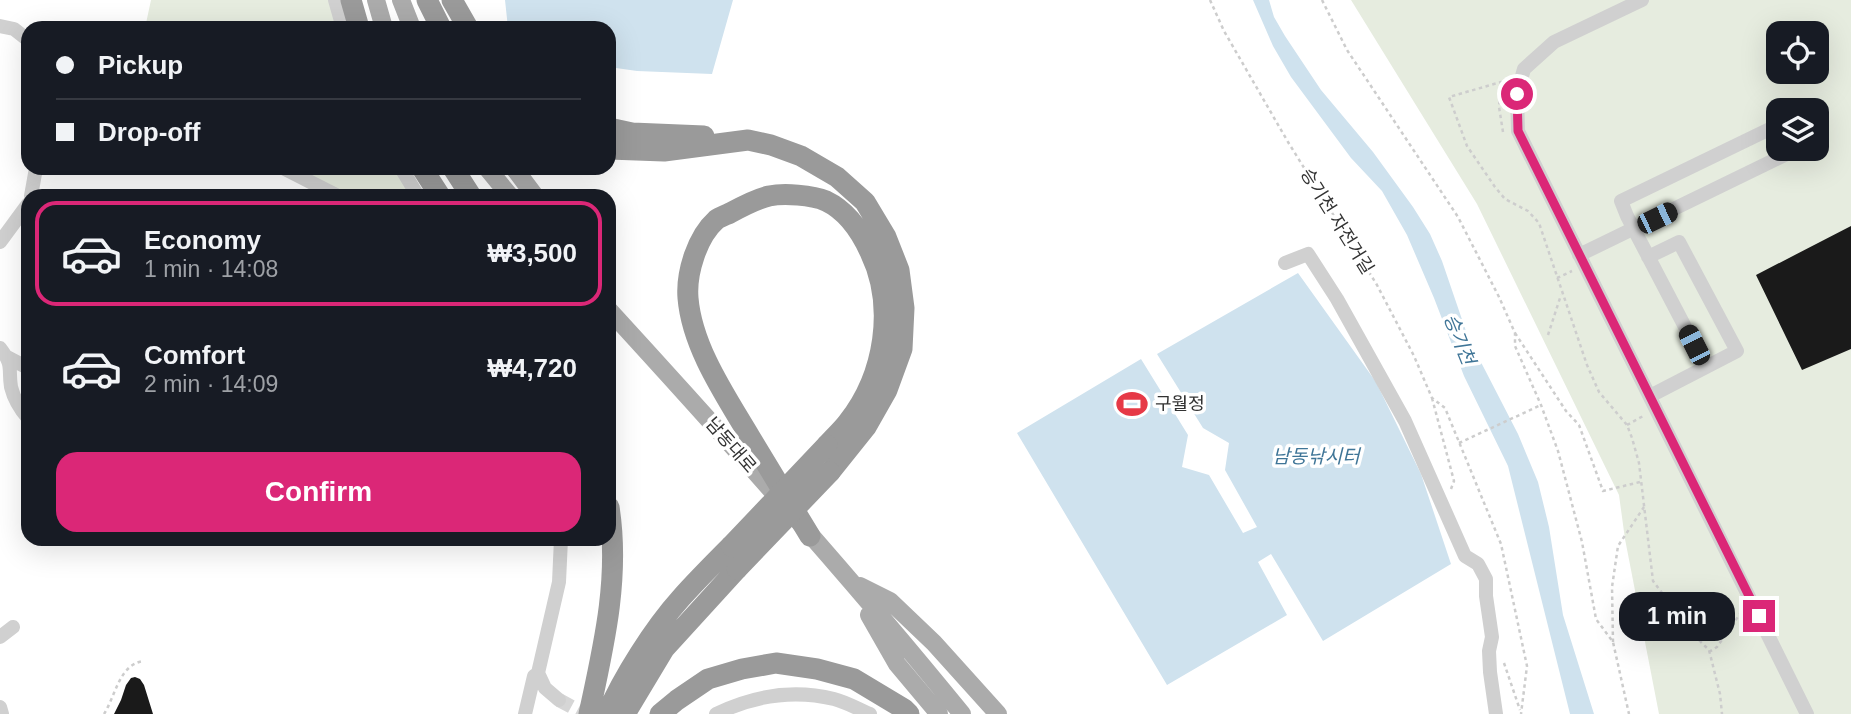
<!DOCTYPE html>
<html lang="en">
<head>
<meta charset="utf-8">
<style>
  :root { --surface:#171b24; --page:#242831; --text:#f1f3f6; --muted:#9ea1a6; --line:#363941; --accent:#db2777 }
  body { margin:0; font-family:Arial,"Noto Sans KR",sans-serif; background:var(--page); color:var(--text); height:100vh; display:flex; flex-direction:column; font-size:26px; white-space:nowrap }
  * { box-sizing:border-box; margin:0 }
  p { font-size:23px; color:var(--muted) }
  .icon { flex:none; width:38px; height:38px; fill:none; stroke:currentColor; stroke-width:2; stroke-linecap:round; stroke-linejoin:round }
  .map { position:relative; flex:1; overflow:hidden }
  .side { position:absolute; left:21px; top:189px; width:595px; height:357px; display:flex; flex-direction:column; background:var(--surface); border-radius:21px; box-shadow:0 7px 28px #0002 }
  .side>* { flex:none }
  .banner { position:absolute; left:21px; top:21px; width:595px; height:154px; border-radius:21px; box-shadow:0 7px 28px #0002; display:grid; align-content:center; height:154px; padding:0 35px; background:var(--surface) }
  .buttons { position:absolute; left:1766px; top:21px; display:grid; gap:14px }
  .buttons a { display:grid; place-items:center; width:63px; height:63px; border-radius:14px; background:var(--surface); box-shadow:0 7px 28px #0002; font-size:35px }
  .end { position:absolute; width:32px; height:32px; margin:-16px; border:9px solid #db2777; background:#fff; box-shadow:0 0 0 4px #fff }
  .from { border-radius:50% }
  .bubble { position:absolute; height:49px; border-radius:21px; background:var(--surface); box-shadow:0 7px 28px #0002; font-size:23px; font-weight:700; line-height:49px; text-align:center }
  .car { position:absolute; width:21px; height:42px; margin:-21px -10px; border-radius:9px; box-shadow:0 0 5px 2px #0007; background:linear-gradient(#222 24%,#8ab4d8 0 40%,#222 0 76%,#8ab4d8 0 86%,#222 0) }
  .banner b { display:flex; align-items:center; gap:24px; height:66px; font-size:26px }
  .banner b+b { border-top:2px solid var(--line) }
  .banner i { width:18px; height:18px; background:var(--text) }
  ul { padding:12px 0 0; list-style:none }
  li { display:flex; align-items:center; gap:21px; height:105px; margin:0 14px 10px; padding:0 21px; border:4px solid transparent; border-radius:21px }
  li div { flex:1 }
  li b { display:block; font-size:26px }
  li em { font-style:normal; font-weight:700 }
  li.current { border-color:var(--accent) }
  li>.icon { width:63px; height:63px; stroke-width:1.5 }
  .action { display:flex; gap:14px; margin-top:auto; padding:14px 35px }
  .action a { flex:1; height:80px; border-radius:21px; background:var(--accent); color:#fff; font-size:28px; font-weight:700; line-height:80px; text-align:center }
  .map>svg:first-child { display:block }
</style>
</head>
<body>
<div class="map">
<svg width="1851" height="714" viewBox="0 0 1851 714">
  <rect width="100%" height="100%" fill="#fff"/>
  <path fill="#e6ecdf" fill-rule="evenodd" d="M151,0H332L339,28H145Z
    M1351,0H1851V714H1659L1625,539L1619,495L1477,204ZM1778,33H1816V72H1778ZM1778,110H1816V149H1778Z
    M295,168H396L413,196H352Z"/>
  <path fill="#cfe2ee" d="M505,0H733L712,74L637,71L609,67V28H508Z
    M1253,0H1269L1274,17L1285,36L1321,90L1373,152L1413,207L1430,234L1442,261L1468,337L1518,434L1538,482L1549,527L1563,615L1594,714H1570L1508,466L1464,376L1434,298L1407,235L1382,191L1351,158L1291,77L1273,46Z
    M1298,273L1376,382L1421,474L1451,564L1323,641L1271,554L1258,562L1287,615L1167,685L1017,433L1141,359L1188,435L1182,467L1209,475L1243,533L1257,527L1225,470L1229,443L1203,428L1157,354Z"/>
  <path fill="#1a1a1a" d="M1851,226V349L1802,370L1756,275Z
    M135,677L140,679L144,685L153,714H114L121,700L126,685L131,678Z"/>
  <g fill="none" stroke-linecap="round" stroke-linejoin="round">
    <path stroke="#d6d6d6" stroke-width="14" stroke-dasharray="14 7" stroke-linecap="butt" d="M559,700L585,714"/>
    <path stroke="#cdcdcd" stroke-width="2.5" stroke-dasharray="3.5 3.5" stroke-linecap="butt" d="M1210,0L1224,31L1288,142L1377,285L1414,356L1432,398L1445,408L1501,544L1527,666L1521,714
      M1322,0L1347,50L1458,217L1499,297L1515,333V346L1541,405L1558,451L1582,542L1596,619L1613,642L1629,714
      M1503,132L1499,107L1501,82L1449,97L1467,146L1495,187L1505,199L1528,211L1539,223L1587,365L1599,392L1627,425L1632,438L1639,463L1653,581L1693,634L1709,650L1720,694L1722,714
      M1557,278L1572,271
      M1515,333L1566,411L1579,425L1603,491L1640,482
      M1548,335L1561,295
      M1432,398L1454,481L1451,489
      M1627,425L1645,415
      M1459,443L1541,405
      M1613,642L1612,587L1618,546L1644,507
      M1709,652L1717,647L1742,611
      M1504,663L1520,710
      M104,714C116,695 119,665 143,661"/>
    <path stroke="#d0d0d0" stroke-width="14" d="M335,0L343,28
      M1642,0L1554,42L1524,69L1517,94L1518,131L1807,714
      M0,26L14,29L28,40
      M283,168L338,196
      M401,168L418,196
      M31,196L36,168
      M0,242L28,204
      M1579,255L1793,151L1792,149
      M1648,257L1679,242L1737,351L1650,396
      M1285,263L1308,254L1337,299L1405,421L1465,556L1478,564L1486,579V596L1492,637L1489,651L1490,672L1496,714
      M0,348C14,366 8,368 11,387C14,399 20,409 28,418
      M7,357L28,368
      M1706,367L1627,216L1621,201L1778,125
      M0,637L13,627
      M538,673L545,688L559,700
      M0,707L2,714
      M525,714L534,676L538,673L559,582L561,539
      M716,714C753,696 793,689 834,699C846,702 858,709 870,714"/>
    <path stroke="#ababab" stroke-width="18" d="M376,0L384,28
      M401,0L412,28
      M487,168L510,196
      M514,168L535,196
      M609,310C730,442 849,575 962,714
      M860,586L890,601L934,643L998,714
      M869,615L897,664L939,714"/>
    <path stroke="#9a9a9a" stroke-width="21" d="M351,0L359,28
      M427,0L441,28
      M452,0L468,28
      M609,128L632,133L704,136
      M609,149L664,151L748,140L771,145L801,156L837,177L865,202L886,237L899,270L904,308L902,349L887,390L866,427L830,472
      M422,168L440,196
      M453,168L471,196
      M810,536C790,503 770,470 750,437C725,395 692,347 688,298C686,273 697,237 716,220C720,217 726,215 730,213C741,207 756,199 769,196C784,193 812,195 826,201C847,211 861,232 870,252C896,306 885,375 848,422C842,430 834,437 827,445
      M589,714C604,645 620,577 609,507
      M607,714C623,677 654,628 681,598C697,580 714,563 731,546
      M625,714L664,649L737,569
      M660,714L677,700L708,679L742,669L776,663L817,669L854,679L904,709L909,714"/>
    <path stroke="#9a9a9a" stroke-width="21" d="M731,546L827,445
      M737,569L830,472"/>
  </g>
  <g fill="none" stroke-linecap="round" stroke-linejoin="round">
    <path stroke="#db2777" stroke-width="9" d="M1517,94L1518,131L1759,616"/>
  </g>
  <defs>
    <g id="stadium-bare" transform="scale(2.415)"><path d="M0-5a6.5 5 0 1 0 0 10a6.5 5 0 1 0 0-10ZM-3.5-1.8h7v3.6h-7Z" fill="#e63946" stroke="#fff" stroke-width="2.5" paint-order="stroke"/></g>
  </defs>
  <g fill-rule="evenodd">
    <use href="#stadium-bare" x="1132" y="404"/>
  </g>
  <g text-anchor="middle" stroke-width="7" stroke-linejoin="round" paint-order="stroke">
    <g font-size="18" fill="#333" stroke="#fff">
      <text transform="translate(1337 221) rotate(58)" y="6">승기천 자전거길</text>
      <text transform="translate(731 445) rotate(49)" y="6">남동대로</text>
    </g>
    <g font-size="18" fill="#333" stroke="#fff" text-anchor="start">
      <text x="1155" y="410">구월정</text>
    </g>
    <g font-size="19" font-style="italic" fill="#3f7597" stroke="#fff">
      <text transform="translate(1460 339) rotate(68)" y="7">승기천</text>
      <text x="1316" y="463">남동낚시터</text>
    </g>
  </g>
</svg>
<div class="buttons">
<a><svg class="icon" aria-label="locate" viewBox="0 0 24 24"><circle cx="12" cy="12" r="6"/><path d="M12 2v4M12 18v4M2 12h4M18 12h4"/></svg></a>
<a><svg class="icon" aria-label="layers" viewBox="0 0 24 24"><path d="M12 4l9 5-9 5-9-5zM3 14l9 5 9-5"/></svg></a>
</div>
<i class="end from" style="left:1517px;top:94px"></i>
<i class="end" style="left:1759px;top:616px"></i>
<div class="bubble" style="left:1619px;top:592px;width:116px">1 min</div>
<i class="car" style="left:1657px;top:218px;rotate:64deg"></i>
<i class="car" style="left:1694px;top:345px;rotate:333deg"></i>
<div class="banner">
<b><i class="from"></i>Pickup</b>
<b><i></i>Drop-off</b>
</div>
<section class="side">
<ul>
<li class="current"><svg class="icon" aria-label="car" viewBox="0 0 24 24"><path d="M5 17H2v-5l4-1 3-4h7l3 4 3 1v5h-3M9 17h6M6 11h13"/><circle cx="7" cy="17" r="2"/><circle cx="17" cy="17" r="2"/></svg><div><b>Economy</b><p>1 min · 14:08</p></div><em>₩3,500</em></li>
<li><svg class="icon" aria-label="car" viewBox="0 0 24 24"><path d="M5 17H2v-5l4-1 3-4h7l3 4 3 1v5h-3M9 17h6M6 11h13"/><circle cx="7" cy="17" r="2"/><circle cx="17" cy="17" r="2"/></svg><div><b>Comfort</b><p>2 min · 14:09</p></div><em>₩4,720</em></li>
</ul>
<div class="action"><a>Confirm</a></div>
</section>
</div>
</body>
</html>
